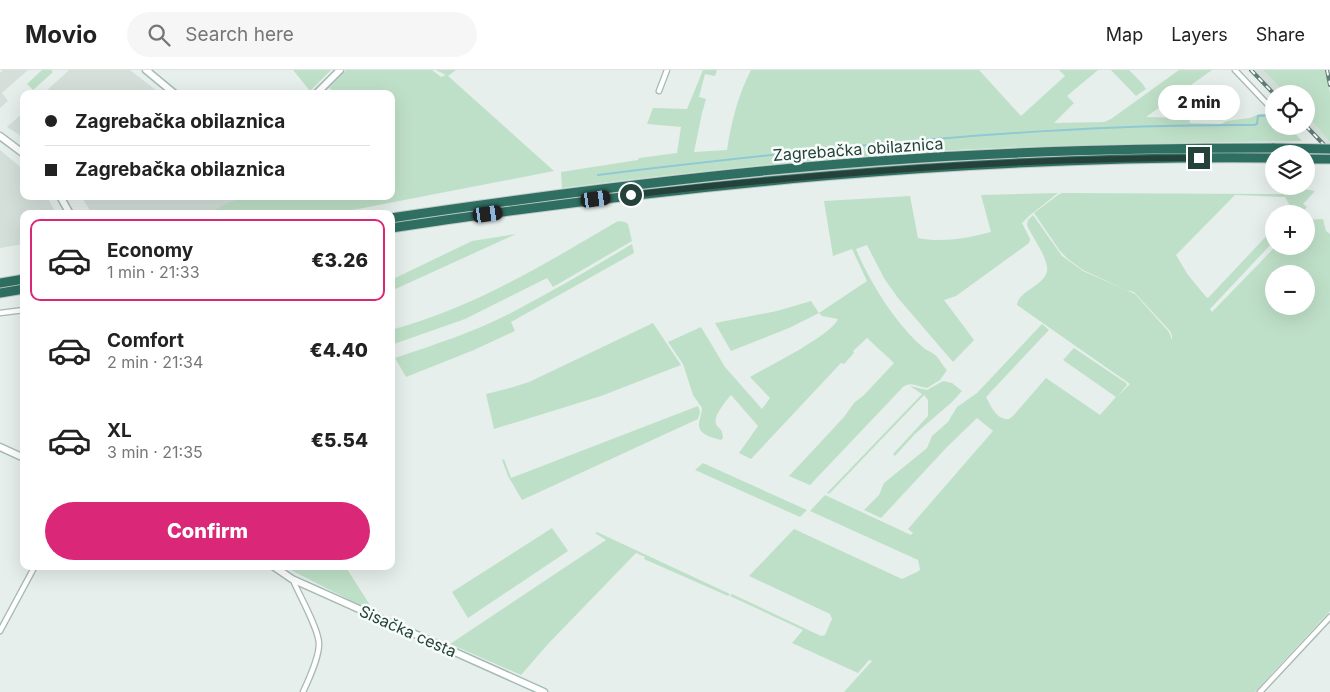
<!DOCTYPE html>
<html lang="en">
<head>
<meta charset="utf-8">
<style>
  :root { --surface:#fff; --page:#f6f6f6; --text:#222; --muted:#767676; --line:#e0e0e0; --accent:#db2777 }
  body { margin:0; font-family:Inter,sans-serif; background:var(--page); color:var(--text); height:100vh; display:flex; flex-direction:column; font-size:19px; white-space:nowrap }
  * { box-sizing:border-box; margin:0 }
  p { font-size:16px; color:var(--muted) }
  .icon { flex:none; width:28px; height:28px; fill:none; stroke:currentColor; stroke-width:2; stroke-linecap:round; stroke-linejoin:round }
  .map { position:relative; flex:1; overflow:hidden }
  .side { position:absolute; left:20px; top:140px; width:375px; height:360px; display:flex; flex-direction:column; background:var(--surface); border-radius:10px; box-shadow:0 5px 20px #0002 }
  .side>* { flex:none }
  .hud { position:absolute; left:20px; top:20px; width:375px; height:110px; border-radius:10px; box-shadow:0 5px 20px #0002; display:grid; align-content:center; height:110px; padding:0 25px; background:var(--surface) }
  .buttons { position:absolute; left:1265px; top:15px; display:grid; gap:10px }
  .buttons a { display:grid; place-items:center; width:50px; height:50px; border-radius:50%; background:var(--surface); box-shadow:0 5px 20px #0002; font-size:25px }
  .end { position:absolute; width:22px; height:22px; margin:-11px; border:6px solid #24423a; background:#fff; box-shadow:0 0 0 2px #fff }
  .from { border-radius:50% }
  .bubble { position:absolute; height:35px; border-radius:18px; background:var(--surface); box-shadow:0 5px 20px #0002; font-size:16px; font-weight:800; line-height:35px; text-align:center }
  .car { position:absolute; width:15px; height:30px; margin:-15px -8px; border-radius:6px; box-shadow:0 0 4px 1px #0007; background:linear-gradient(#222 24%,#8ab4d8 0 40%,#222 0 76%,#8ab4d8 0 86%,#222 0) }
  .hud b { display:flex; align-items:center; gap:18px; height:48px; font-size:19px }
  .hud b+b { border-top:1px solid var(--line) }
  .hud i { width:12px; height:12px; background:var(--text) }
  ul { padding:9px 0 0; list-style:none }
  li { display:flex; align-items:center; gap:15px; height:82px; margin:0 10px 8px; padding:0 15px; border:2px solid transparent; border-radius:10px }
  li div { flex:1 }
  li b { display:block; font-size:19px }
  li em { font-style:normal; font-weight:800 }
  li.on { border-color:var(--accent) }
  li>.icon { width:45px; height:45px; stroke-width:1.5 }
  .button { display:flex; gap:10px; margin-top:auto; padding:10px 25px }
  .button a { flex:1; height:58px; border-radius:30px; background:var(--accent); color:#fff; font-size:20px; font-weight:800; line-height:58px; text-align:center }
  header { display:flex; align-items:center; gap:30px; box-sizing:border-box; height:70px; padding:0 25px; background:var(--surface); border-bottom:1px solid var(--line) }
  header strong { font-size:24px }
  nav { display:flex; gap:28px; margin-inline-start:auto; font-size:18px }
  .search { width:350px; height:45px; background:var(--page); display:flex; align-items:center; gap:12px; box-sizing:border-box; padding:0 18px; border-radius:28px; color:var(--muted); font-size:19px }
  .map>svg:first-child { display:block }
</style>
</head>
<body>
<header>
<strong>Movio</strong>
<div class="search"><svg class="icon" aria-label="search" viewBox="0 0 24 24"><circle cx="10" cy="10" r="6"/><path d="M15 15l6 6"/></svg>Search here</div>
<nav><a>Map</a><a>Layers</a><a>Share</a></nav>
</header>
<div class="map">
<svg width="1330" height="622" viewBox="0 0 1330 622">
  <rect width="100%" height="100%" fill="#e6efeb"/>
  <path fill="#d4dfda" d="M3,0H28L2,23L8,31L0,38V3Z
    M69,0H130L161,24H43Z
    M1248,0H1263L1286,24H1274V26Z
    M24,42V68L7,57Z
    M1306,44L1330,72V84L1303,56H1306Z
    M0,80L24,100V126H46L57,144H24V174L0,178Z
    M81,126H242L206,144H92Z"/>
  <path fill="#bfe0c8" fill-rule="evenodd" d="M42,0H51L53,2L33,20L27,14Z
    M293,0H331L310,21Z
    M346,0H432L441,7L446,5L436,0H456L448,6L554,101L332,144H206L242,126H391V24H338L329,18Z
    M703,0H717L715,6L705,4L699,27L706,29L702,43L694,82L727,80C731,53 738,25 751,0H979L1021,46L1065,6L1059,0H1098L1067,26L1074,33L1054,53L1104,52L1111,49L1179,0H1212L1146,47L1189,48L1190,53L1221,54L1227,51L1250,48L1259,44H1274V56H1288L1302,71C1201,73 1100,74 999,78C853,84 707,100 562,118L561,102L638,90L639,88L677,83L681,57L647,54L653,38L687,39Z
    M1111,0H1129L1142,13L1146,19L1136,26Z
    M1263,0H1326L1330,23V72L1306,44V24H1286Z
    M1303,119L1315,121L1303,134L1307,137L1300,144H1288L1292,139L1285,127L1235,125L1176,185L1188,205L1207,228L1209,227L1274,158V171L1210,239L1212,242L1276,176H1306V150L1323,149L1326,161L1330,164V541L1255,622H844L872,591L869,590L858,603L792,573L803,560L730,526L732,524L821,566L825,565L832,549L830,544L749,506L794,459L902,509L919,501L920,499L918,490L810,441L825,425L911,465L913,463L908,459L993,361L977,348L947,377L881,448L864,440L879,425L884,413L927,378L932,366L948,352L957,337L977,323L1042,254L1049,260L986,327C991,336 996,350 1009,349L1013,346L1046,308L1100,345L1116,327L1063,290L1074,278L1126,313L1127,315L1117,327L1130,314L1017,235C1018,221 1044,216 1047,201C1049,189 1032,167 1027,155L1028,150L1033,145L1062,186L1083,201L1135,224L1169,262L1172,270V266L1170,261L1134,222L1126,220L1083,200L1068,189L1060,181L1034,143L1058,125L1062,123L1284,124ZM1274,204H1306V236H1274Z
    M1058,123L1029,146L1022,153L1030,169L1029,173L956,226L944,230L974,270L953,292L898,228L884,208L867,175L856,179C870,213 897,256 925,279C928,281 932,282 935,285C939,288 942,295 947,300L940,310L927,318C917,317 912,311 903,317L810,415L789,406L844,347L854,333L864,325L894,293L867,268L853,281L854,283L844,294L841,293L751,389L739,383L758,356L731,325C726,331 713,346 716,354C720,361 722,357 723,368L721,370C714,368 698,365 699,354C699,349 702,344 702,338L693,325L683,294L668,272L701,257L725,297L762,339L770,328L750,307C767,297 832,265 838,249L822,246L819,243L789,258L731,281L715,253L777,241L811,231L819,243L867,211L852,179L833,186L824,131L910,126L918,168C941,173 968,168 991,162L981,125Z
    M618,151L625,152L628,154L632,171L553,217L547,208L465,249L391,275V260C473,238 545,194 618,151Z
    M516,164L391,221V210L472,171Z
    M632,174L634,183L511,252L515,261L474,280L406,307L395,288C434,275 473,262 509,244C551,222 592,198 632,174Z
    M653,253L681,295L601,326L494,359L486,324L510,318L529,312Z
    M943,311L952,313L962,321L952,332L915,364L895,386L893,384L928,346V330L924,325L829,424L827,423L922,324L910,316L927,320Z
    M698,336L700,342L698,349L522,430L508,406L502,390L504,389L511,408Z
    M703,393L807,440L800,447L695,400Z
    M552,458L568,481L468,548L452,522Z
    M597,462L730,524L728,526L644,489L645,487L636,483L548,574L521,605L450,574L606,470L595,463Z
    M283,496H345L370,535L369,540Z"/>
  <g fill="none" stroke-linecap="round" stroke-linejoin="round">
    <path stroke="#8ec9d4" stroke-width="2" d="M598,105C674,95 751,87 827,79C969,65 1111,54 1254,55L1257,54L1258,46L1272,45"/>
    <g stroke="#a8b8b2" stroke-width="7">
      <path id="street" d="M1235,0L1274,41
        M659,21L667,0
        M0,243L24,240
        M293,510C299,525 319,559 319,574C319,588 309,609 303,622
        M0,561L35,496
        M1260,622L1330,547"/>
    </g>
    <g stroke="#a4bbb3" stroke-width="9">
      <path id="secondary" d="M146,0L175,24
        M316,24L340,0
        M0,66L24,84
        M60,126L70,144
        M0,377L24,388
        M273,496L292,509L544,622"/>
    </g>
    <g stroke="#c2cac8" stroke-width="11">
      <path id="highway" d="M1306,89H1330
        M391,148C553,124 715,103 878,91C1009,81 1142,78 1274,78
        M391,158C685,114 976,85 1274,88
        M0,213L24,209
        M0,223L24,219"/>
    </g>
    <use href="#street" stroke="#fff" stroke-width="4.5"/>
    <use href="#secondary" stroke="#fff" stroke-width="6"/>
    <use href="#highway" stroke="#2f6f62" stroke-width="9"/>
    <g stroke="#5f7d75" stroke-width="4">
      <path id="rail" d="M1251,0L1274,24
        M1327,0L1330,15
        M1306,56L1330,81"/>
    </g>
    <use href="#rail" stroke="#f7fbf9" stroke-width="2" stroke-dasharray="5.5" stroke-linecap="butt"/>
    <g stroke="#c2cac8" stroke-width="11" stroke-linecap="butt">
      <path id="highway-bridge" d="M1274,78L1330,79"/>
    </g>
    <use href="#highway-bridge" stroke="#2f6f62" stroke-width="9"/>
  </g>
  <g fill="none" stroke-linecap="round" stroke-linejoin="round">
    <path stroke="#24423a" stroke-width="6" d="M631,125C820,103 1009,88 1199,88"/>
  </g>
  <g text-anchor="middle" stroke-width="5" stroke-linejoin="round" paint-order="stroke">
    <g font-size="16" fill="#24423a" stroke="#f7fbf9">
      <text transform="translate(858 79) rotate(-4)" y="6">Zagrebačka obilaznica</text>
      <text transform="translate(408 561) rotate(24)" y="6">Sisačka cesta</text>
    </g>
  </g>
</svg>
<div class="buttons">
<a><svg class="icon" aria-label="locate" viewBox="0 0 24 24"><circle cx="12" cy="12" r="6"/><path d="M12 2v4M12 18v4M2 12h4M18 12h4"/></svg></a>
<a><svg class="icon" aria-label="layers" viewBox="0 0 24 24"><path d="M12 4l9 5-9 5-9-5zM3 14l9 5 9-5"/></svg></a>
<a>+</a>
<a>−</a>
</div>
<i class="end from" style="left:631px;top:125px"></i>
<i class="end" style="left:1199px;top:88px"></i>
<div class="bubble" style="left:1158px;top:15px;width:82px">2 min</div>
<i class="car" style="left:596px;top:129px;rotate:82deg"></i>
<i class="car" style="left:488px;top:144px;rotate:82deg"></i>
<div class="hud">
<b><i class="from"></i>Zagrebačka obilaznica</b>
<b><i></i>Zagrebačka obilaznica</b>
</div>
<section class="side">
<ul>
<li class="on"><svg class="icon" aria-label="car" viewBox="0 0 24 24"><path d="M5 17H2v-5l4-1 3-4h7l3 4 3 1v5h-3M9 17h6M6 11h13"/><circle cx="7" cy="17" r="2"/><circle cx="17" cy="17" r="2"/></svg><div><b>Economy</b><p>1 min · 21:33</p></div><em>€3.26</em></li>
<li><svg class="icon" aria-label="car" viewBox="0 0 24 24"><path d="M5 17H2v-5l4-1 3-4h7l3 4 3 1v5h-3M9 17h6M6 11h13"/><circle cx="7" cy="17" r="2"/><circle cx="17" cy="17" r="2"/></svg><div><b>Comfort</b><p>2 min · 21:34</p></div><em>€4.40</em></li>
<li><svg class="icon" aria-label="car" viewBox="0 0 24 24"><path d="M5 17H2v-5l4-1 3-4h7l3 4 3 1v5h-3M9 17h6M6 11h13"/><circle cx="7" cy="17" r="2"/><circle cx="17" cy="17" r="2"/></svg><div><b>XL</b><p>3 min · 21:35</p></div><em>€5.54</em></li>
</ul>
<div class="button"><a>Confirm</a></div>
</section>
</div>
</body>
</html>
